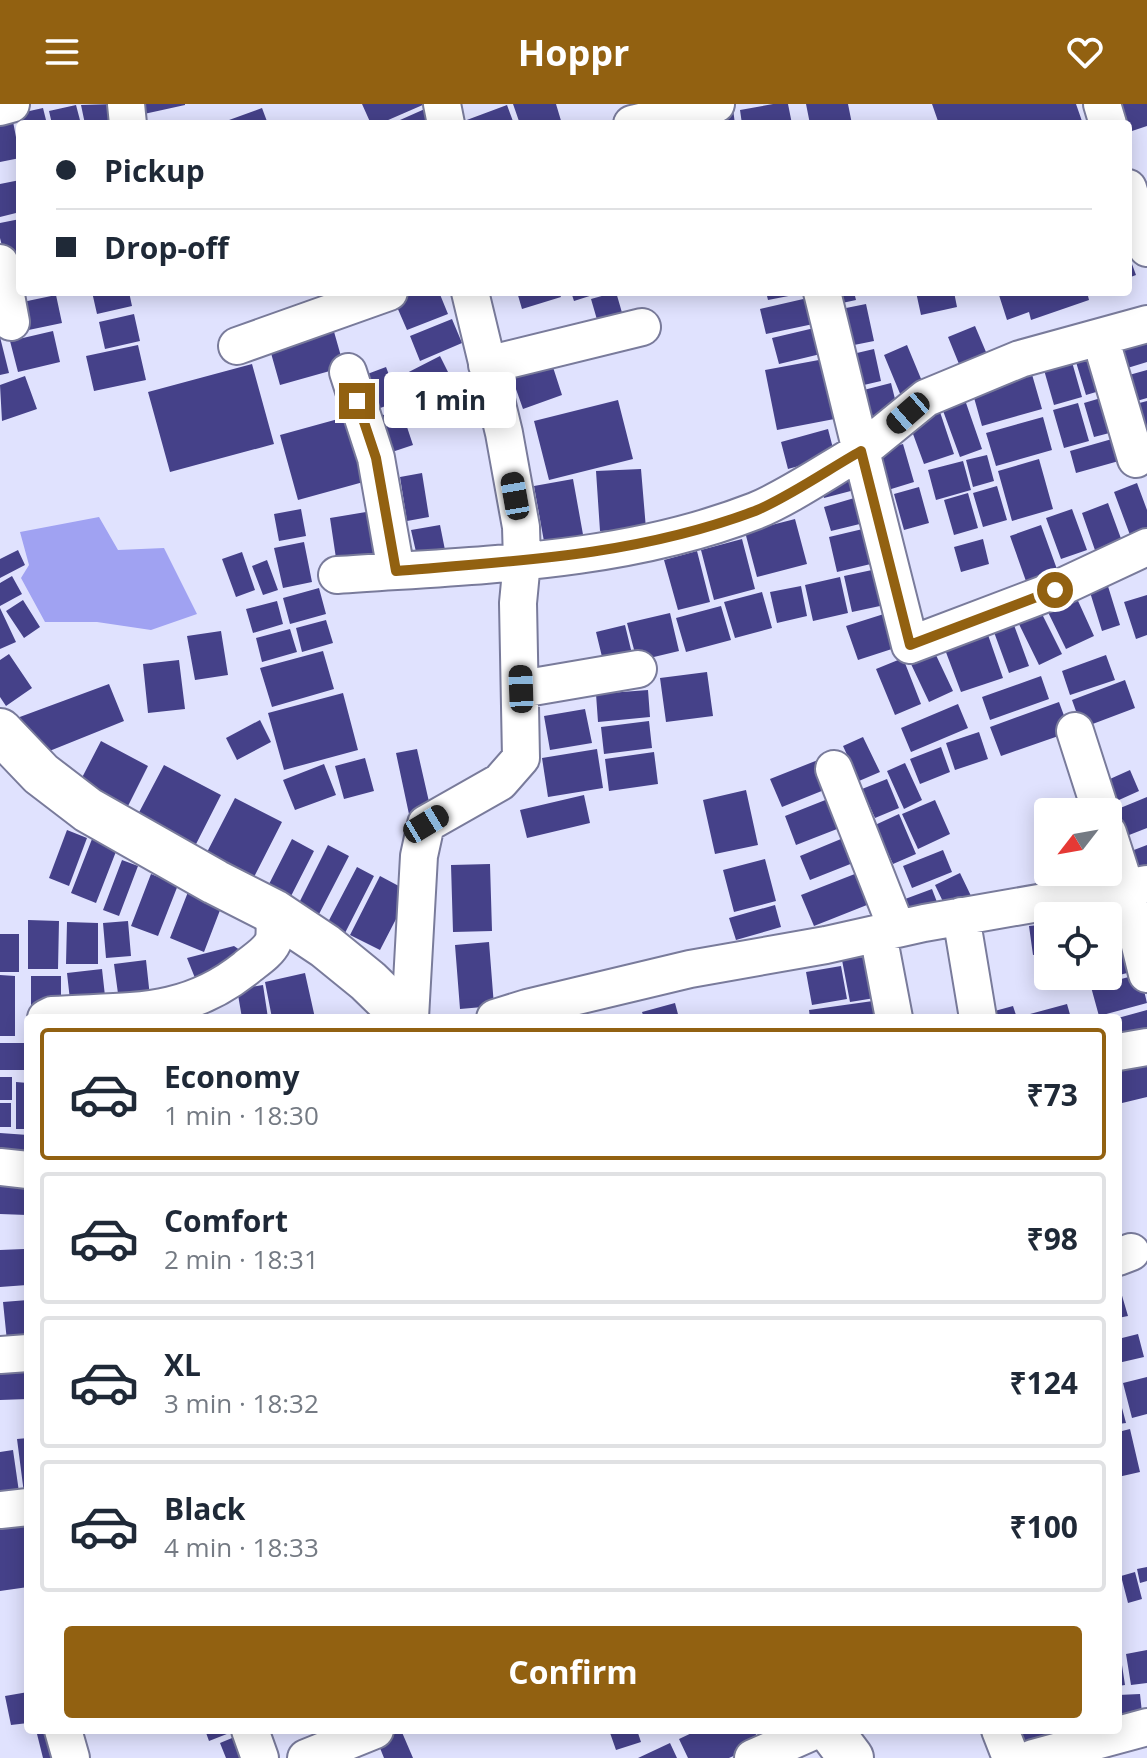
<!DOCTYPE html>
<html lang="en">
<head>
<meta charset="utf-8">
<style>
  :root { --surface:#fff; --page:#f6f6f7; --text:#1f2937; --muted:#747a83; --line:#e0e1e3; --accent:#926111 }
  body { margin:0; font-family:"Open Sans",sans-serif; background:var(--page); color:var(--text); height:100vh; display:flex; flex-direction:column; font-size:30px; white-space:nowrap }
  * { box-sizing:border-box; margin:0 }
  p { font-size:26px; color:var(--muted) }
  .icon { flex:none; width:44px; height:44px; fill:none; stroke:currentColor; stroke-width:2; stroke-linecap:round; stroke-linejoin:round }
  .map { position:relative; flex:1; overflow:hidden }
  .side { position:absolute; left:24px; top:910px; width:1098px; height:720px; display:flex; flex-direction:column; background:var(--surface); border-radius:8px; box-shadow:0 4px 20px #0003 }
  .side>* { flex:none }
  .top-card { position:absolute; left:16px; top:16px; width:1116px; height:176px; border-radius:8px; box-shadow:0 4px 20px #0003; display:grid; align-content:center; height:176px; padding:0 40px; background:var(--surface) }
  .needle { width:52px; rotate:239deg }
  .buttons { position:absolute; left:1034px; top:694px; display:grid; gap:16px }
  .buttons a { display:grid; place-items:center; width:88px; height:88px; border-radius:8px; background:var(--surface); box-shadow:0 4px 20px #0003; font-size:40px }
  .end { position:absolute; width:36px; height:36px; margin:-18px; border:10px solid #926111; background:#fff; box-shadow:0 0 0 4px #fff }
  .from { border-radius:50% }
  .bubble { position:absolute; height:56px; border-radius:8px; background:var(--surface); box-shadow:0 4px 20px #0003; font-size:26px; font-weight:700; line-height:56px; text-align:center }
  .car { position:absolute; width:24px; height:48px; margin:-24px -12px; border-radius:10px; box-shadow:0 0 6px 2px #0007; background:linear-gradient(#222 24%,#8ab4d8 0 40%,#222 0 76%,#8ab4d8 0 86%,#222 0) }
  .top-card b { display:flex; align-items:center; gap:28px; height:76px; font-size:30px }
  .top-card b+b { border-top:2px solid var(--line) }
  .top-card i { width:20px; height:20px; background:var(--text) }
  ul { padding:14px 0 0; list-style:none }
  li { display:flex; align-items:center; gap:24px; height:132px; margin:0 16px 12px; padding:0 24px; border:4px solid var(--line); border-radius:8px }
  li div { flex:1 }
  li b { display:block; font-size:30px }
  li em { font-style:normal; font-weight:700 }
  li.active { border-color:var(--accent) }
  li>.icon { width:72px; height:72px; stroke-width:1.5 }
  .cta { display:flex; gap:16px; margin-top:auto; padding:16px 40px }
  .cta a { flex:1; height:92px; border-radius:8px; background:var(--accent); color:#fff; font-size:32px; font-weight:700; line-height:92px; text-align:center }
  header { display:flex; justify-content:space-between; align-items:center; height:104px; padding:0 40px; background:var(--accent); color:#fff; font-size:36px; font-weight:700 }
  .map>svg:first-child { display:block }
</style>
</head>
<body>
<header><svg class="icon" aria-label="menu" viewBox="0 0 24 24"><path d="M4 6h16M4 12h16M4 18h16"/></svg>Hoppr<svg class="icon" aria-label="heart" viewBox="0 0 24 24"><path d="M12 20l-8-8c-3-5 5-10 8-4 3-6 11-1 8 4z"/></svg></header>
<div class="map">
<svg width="1147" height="1654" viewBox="0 0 1147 1654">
  <rect width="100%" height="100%" fill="#e0e2fe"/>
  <path fill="#a0a2f2" d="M99,413L118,446L164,444L197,510L151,526L97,518H45L21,474L29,461L20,428Z"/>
  <path fill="#454189" d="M115,0L119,20H85L81,1Z
    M142,0H185V1L144,10Z
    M362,0H425L379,20H371Z
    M513,0H556L562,20H520Z
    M773,0H788L792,20H742L740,6Z
    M806,0H848L852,20H810Z
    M932,0H1076L1083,20H939Z
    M1120,0H1147V22L1129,28Z
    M76,1L81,20H52L49,7Z
    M507,1L514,20H456Z
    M43,4L47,20H18L16,10Z
    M262,4L268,20H218Z
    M427,4L434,20H391Z
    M733,5L735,20H706Z
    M11,7L20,54L0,58V9Z
    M20,76V108L0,113V80Z
    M20,115V151L5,154L0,134V119Z
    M1128,149L1136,171L1128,174Z
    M92,188H129L132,202L97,210Z
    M414,188H439L448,210L407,226L394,196Z
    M517,188H559L561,193L522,205Z
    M571,188H599V189L574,197Z
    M616,188L623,212L598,219L591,195Z
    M766,188H803L804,189L768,196Z
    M830,188H854L856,196L833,201Z
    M916,188H954L957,203L921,211Z
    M998,188H1087L1089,196L1031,216L1029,208L1007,216Z
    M56,191L62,219L19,228L13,200Z
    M812,193L818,219L766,230L760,205Z
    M866,200L874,237L844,243L836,206Z
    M134,210L140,237L105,245L99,218Z
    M452,215L462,239L420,257L410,232Z
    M331,217L344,263L280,281L267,235Z
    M827,221L833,247L779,260L772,234Z
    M975,222L986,248L959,260L948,233Z
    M53,227L60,258L18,268L10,237Z
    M1147,228V258L1121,266L1113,238Z
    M0,233L9,269L0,271Z
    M138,241L146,276L94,287L86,252Z
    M907,241L924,282L901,292L884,251Z
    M874,245L881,277L851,284L844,252Z
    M1104,250L1113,283L1086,291L1076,258Z
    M440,252L453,278L412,299L399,273Z
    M835,253L850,312L777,326L765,266Z
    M551,257L562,291L523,305L511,271Z
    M1072,258L1082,293L1054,301L1044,266Z
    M252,260L274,340L170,368L148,288Z
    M386,263L399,297L375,306L362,272Z
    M1147,266V294L1130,299L1122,273Z
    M1031,267L1042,305L982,322L971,283Z
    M25,272L37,305L2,317L0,281Z
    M468,274L474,285L439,303L433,293Z
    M891,279L899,311L861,321L852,289Z
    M1111,291L1121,326L1094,333L1084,299Z
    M618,296L633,355L549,376L534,317Z
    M965,296L982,345L960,353L942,304Z
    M1147,297V325L1136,328L1128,302Z
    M1078,299L1089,337L1064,344L1053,306Z
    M401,305L413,341L392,348L380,312Z
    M940,308L954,350L924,360L909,319Z
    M349,312L367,377L298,396L280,331Z
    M1043,313L1052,346L996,362L986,329Z
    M828,325L835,352L788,365L781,338Z
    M1119,333L1126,355L1076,369L1070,347Z
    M903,340L914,378L888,386L877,347Z
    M987,351L994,377L973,383L966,356Z
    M1039,355L1053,405L1012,417L998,367Z
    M963,357L971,386L936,396L928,366Z
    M641,365L646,425L600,427L596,367Z
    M861,366L866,383L824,394L820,377Z
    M422,369L429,413L407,417L400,373Z
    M573,375L584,436L545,443L534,382Z
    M1137,379L1147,406V425L1130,431L1114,388Z
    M997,382L1007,416L983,423L973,389Z
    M919,383L929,419L904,426L894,390Z
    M968,389L978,424L954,431L944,396Z
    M861,392L868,418L831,427L824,403Z
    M1108,399L1123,440L1096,449L1082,409Z
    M301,405L306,432L279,437L274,410Z
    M1072,405L1087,446L1061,455L1046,414Z
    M372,407L380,454L337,461L330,414Z
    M795,415L807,460L757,473L745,428Z
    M440,421L447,456L419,461L411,426Z
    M1041,421L1058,468L1027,480L1010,432Z
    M867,424L875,459L837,468L829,433Z
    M742,435L755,485L714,496L701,446Z
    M983,435L989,460L961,468L954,443Z
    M304,438L312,478L283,484L274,444Z
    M18,446L25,461L0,474V455Z
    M697,447L710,498L678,506L664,456Z
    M242,448L255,486L236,493L222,455Z
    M267,456L278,486L263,491L252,462Z
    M886,463L894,499L852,508L844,472Z
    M12,472L22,490L0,502V479Z
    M840,473L848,509L813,517L805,481Z
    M1107,479L1120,521L1102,527L1089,485Z
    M801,482L807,512L777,519L770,488Z
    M319,484L326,510L290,520L283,494Z
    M762,488L772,524L735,534L724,498Z
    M1074,488L1094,532L1066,545L1045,502Z
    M1147,491V531L1136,535L1124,498Z
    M23,496L40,523L24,534L6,507Z
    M277,497L283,520L253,529L246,505Z
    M721,502L731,536L686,548L676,514Z
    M0,504L16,538L0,545Z
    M1040,506L1062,550L1039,561L1017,516Z
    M670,509L679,547L637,557L627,519Z
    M887,509L898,543L858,556L846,522Z
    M1011,513L1029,562L1009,569L991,520Z
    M326,516L333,539L302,548L296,524Z
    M625,521L633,554L604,561L596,528Z
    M290,525L297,548L262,558L256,534Z
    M221,527L228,571L195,576L187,532Z
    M987,528L1003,574L961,588L944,543Z
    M323,547L334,585L272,603L260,564Z
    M935,549L953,587L929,598L911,560Z
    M9,550L32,584L6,602L0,593V556Z
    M1106,551L1115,576L1070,591L1062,567Z
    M903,554L921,600L895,611L876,565Z
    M179,556L185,605L148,609L143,560Z
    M707,568L713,612L666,618L660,574Z
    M1041,572L1049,595L990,616L982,593Z
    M1125,576L1135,604L1082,624L1072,596Z
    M109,580L124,617L47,648L17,614Z
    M648,586L650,613L598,618L596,590Z
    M343,589L358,646L284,666L268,609Z
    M1059,598L1070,628L1001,652L990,623Z
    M958,600L968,624L911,648L901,624Z
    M585,605L592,639L550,646L544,612Z
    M260,616L271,638L237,656L226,634Z
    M649,617L652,644L604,650L601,623Z
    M979,628L988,655L955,666L946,639Z
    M863,633L880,668L859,677L843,642Z
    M101,637L148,662L121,716L73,691Z
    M941,643L950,668L920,680L910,655Z
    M417,645L432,711L410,715L396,649Z
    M597,645L603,684L548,693L542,654Z
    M654,648L658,680L609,687L605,655Z
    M828,652L839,680L782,703L770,675Z
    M365,654L374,687L344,695L335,662Z
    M905,659L922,696L904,705L887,667Z
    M324,660L336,691L295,706L283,676Z
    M164,661L221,691L193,746L135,716Z
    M1130,666L1139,687L1110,700L1101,679Z
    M887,675L899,704L875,714L862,685Z
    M746,686L758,741L715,750L703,696Z
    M843,689L855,718L796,741L785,712Z
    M584,691L590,719L527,734L520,706Z
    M1147,693V724L1124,733L1113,707Z
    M235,694L282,718L252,777L205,752Z
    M935,696L950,730L918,745L902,710Z
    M899,710L916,750L893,760L875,721Z
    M67,726L87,734L69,782L49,774Z
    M853,730L863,755L810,776L800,752Z
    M92,735L117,745L96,799L71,789Z
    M292,735L314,747L289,796L267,784Z
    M328,741L349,752L317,814L297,803Z
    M1147,741V770L1135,774L1126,749Z
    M943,746L952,768L912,784L903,762Z
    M765,755L776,797L734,808L723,766Z
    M122,756L138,762L119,812L103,806Z
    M490,760L492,827L453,828L451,761Z
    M357,763L374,772L345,829L327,820Z
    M865,766L877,797L814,822L801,791Z
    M960,769L972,794L947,806L935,781Z
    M151,770L178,781L158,832L131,822Z
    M380,772L410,788L380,846L350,831Z
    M932,785L940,806L905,819L897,798Z
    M188,788L222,801L204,848L170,834Z
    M775,801L781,823L736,836L729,814Z
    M1129,801L1134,833L1108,837V812H1094L1093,806Z
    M28,816L59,817L58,865H28Z
    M128,817L131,852L106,854L103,819Z
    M67,818L98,819V860H66Z
    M1048,820V849L1033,851L1029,822Z
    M0,830H19V868H0Z
    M1128,837L1135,867L1080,881L1078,872H1108V842Z
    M489,838L494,902L460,905L455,841Z
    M234,842L247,851L201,889L187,854Z
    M872,851L881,893L850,898L842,856Z
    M146,856L150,893L119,897L114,860Z
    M841,862L847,895L812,901L806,868Z
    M102,865L106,901L71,905L67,869Z
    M305,869L315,914H272L265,878Z
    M1140,870L1147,899L1099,912L1091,883Z
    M0,871L15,872V932H0Z
    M31,872H61V904L31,903Z
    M263,881L268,914H242L237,885Z
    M880,896L883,914H810L809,906Z
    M675,899L679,914H644L642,908Z
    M1067,900L1071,914H1031L1030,910Z
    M1013,902L1017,914H992L991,908Z
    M1147,906V935L1118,931V914Z
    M0,939H27V966H0Z
    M1118,956L1147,959V993L1118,1000Z
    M0,973H12V996H0Z
    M16,978L28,979V1025H16Z
    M0,999H11V1023H0Z
    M0,1029L28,1031V1057L0,1055Z
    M0,1075L28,1076L27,1111L0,1110Z
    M24,1145L27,1181L0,1183V1146Z
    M1118,1178L1128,1212L1118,1214Z
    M28,1196V1245L8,1247L3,1198Z
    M1138,1230L1144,1253L1118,1259V1235Z
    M28,1253V1295L0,1296V1255Z
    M1147,1273V1310L1132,1314L1123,1279Z
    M1118,1289L1126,1319L1118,1320Z
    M1130,1325L1140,1368L1118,1373V1328Z
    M28,1334V1396L25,1397L17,1335Z
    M13,1346L20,1395L0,1397V1348Z
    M28,1405V1483L0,1487V1408Z
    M1147,1463V1477L1140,1479L1137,1465Z
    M1135,1468L1142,1495L1128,1499L1121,1472Z
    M1147,1546V1579L1131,1581L1126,1550Z
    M1122,1561L1125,1581L1118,1582V1562Z
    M28,1588V1619L11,1621L5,1592Z
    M1140,1590L1143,1618L1118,1620V1591Z
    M36,1626H59L66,1654H43Z
    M205,1626H237L209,1637Z
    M395,1626H401L413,1654H384L376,1634Z
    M609,1626H637L641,1638L616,1646Z
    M698,1626H754L760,1640L729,1654H688L679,1635Z
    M1006,1626H1050L1053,1631L1020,1651Z
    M244,1629L254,1654H226L220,1639Z
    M670,1639L677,1654H638Z"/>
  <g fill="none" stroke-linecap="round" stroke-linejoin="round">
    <g stroke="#797b9b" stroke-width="40">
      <path id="minor" d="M126,0L128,20
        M442,0L446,20
        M1102,0L1108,20
        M0,3L11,0
        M632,20L716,0
        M1128,84L1147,144
        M0,159L11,218
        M1147,220L1020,255L926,294L861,347L910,541L1055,486L1147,443
        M1100,233L1136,355
        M237,242L389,188
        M487,261L642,223
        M348,268L376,354L396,467
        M337,471C477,461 622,459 755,407C789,393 828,366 861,347L822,188
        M521,585L638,565
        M1075,627L1101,708
        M834,665L897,825
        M1108,729L1126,785L1147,870
        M961,812L978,914
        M878,830L894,914
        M46,914L52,911C127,906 184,914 246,864C254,857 268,849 273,838C276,830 274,817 274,808
        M410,914L419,752L426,720L500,678L521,654L518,499L522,457L521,423L504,329L470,188
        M495,914L527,904L690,865L826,841L924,819L1147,780
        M1118,948L1147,943
        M0,1063L28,1066
        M1118,1153L1131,1148
        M0,1251L28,1249
        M0,1406L28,1403
        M63,1626L71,1654
        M250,1626L260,1654
        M1000,1626L1011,1654
        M306,1654L375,1626
        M753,1654L816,1626
        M1033,1654L1147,1623"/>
    </g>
    <g stroke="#797b9b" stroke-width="48">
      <path id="major" d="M0,627L41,670L88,706L215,778L274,808L325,842L368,877L406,914
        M830,1626L851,1654"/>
    </g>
    <use href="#minor" stroke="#fff" stroke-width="36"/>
    <use href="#major" stroke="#fff" stroke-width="44"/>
  </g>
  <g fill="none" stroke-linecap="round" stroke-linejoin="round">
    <path stroke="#926111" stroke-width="10" d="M357,297L376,354L396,467C519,457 638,451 755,407C787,394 829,365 861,347L910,541L1055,486"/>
  </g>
</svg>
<div class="buttons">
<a><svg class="needle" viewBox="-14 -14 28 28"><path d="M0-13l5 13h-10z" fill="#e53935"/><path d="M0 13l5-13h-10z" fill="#747a83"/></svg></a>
<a><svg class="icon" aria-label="locate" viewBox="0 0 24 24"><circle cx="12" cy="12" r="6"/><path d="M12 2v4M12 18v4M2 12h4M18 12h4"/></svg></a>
</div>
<i class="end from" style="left:1055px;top:486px"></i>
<i class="end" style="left:357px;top:297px"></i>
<div class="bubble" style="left:384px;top:268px;width:132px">1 min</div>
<i class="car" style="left:908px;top:309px;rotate:229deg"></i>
<i class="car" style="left:515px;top:392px;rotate:350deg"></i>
<i class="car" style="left:521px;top:585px;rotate:358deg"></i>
<i class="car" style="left:426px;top:720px;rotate:59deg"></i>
<div class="top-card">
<b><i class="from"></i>Pickup</b>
<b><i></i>Drop-off</b>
</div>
<section class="side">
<ul>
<li class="active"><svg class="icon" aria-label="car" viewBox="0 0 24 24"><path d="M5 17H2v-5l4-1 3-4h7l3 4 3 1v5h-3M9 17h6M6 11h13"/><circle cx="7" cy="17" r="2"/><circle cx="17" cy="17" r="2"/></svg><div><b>Economy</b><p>1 min · 18:30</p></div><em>₹73</em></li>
<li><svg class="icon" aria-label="car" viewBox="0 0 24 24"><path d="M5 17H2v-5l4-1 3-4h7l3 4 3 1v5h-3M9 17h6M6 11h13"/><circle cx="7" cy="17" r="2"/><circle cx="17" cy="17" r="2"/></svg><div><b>Comfort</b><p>2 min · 18:31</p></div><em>₹98</em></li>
<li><svg class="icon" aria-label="car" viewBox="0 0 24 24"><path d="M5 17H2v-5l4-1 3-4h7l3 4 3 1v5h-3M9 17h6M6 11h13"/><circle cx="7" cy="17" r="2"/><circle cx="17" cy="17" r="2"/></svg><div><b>XL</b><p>3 min · 18:32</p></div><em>₹124</em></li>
<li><svg class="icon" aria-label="car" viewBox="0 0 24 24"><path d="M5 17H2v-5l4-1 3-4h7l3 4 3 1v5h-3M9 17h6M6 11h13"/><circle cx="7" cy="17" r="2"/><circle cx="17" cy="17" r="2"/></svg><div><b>Black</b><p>4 min · 18:33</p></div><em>₹100</em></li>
</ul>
<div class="cta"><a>Confirm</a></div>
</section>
</div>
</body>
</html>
